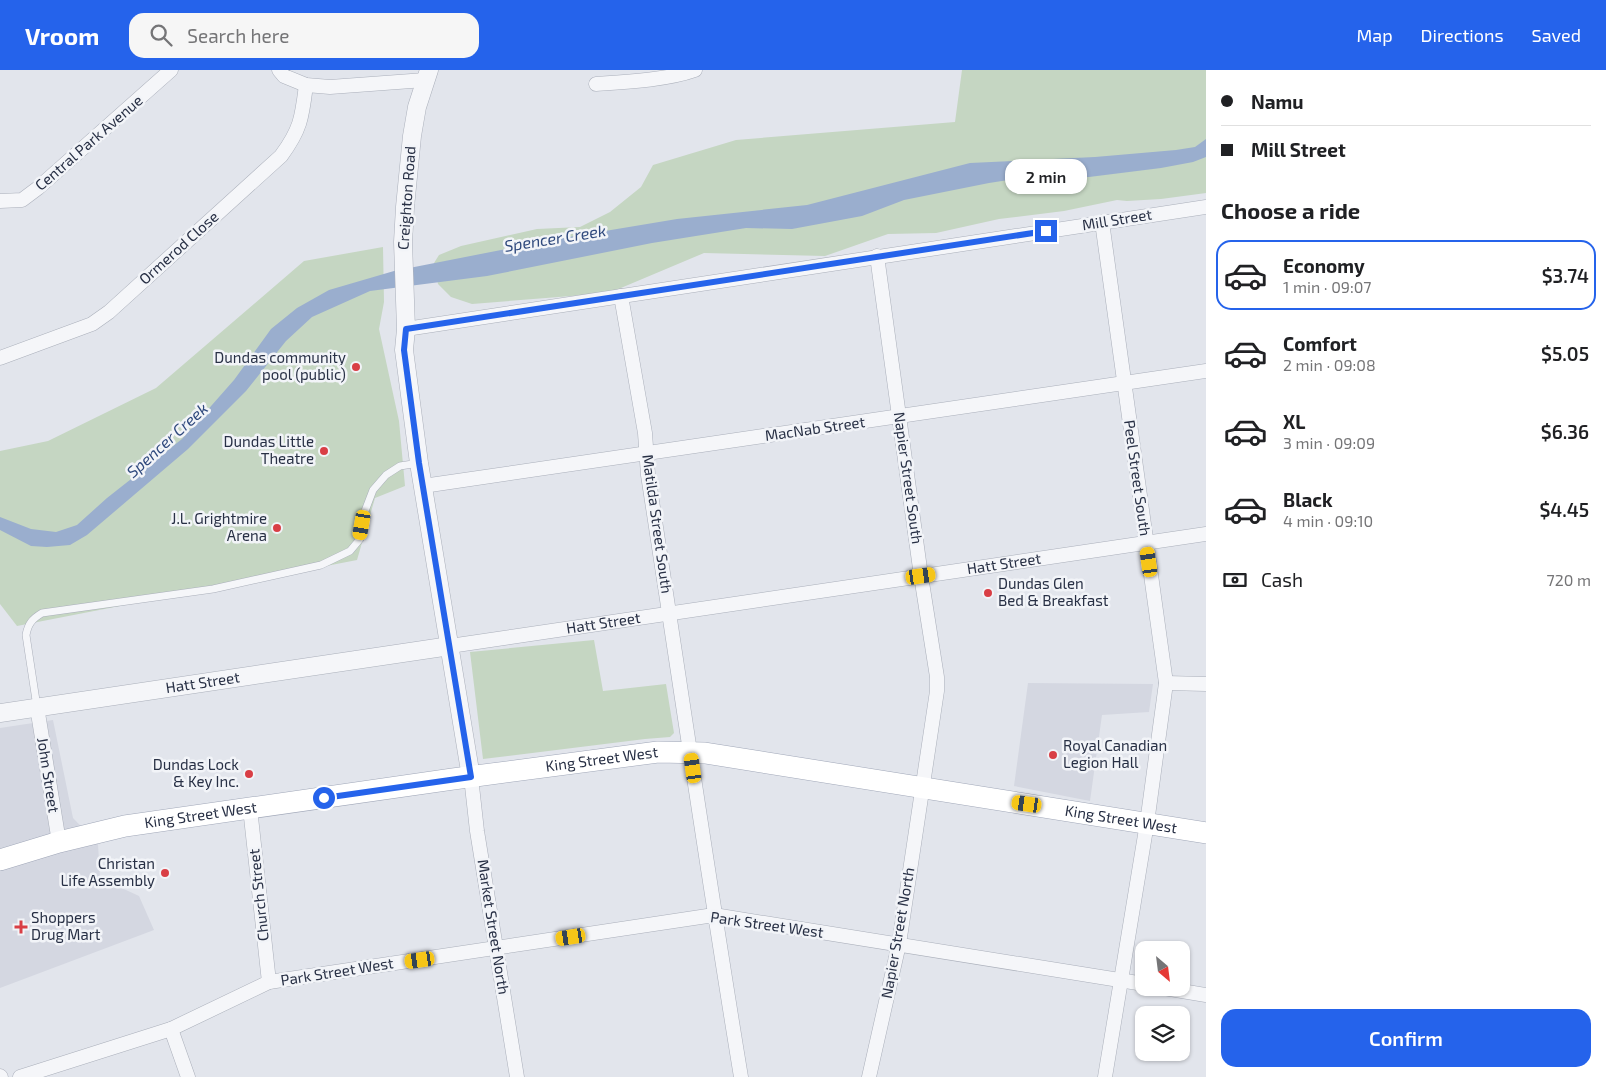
<!DOCTYPE html>
<html lang="en">
<head>
<meta charset="utf-8">
<style>
  :root { --surface:#fff; --page:#f6f6f6; --text:#202124; --muted:#757577; --line:#e0e0e0; --accent:#2563eb }
  body { margin:0; font-family:"Exo 2",sans-serif; background:var(--page); color:var(--text); height:100vh; display:flex; flex-direction:column; font-size:19px; white-space:nowrap }
  * { box-sizing:border-box; margin:0 }
  p { font-size:16px; color:var(--muted) }
  .icon { flex:none; width:28px; height:28px; fill:none; stroke:currentColor; stroke-width:2; stroke-linecap:round; stroke-linejoin:round }
  .map { position:relative; flex:1; overflow:hidden }
  .sheet { display:flex; flex-direction:column; background:var(--surface); width:400px }
  .sheet>* { flex:none }
  .hud { display:grid; align-content:center; height:110px; padding:0 15px; background:var(--surface) }
  .needle { width:32px; rotate:152deg }
  .controls { position:absolute; left:1135px; top:871px; display:grid; gap:10px }
  .controls a { display:grid; place-items:center; width:55px; height:55px; border-radius:10px; background:var(--surface); box-shadow:0 1px 4px #0004; font-size:25px }
  .end { position:absolute; width:22px; height:22px; margin:-11px; border:6px solid #2563eb; background:#fff; box-shadow:0 0 0 2px #fff }
  .from { border-radius:50% }
  .bubble { position:absolute; height:35px; border-radius:15px; background:var(--surface); box-shadow:0 1px 4px #0004; font-size:16px; font-weight:600; line-height:35px; text-align:center }
  .car { position:absolute; width:15px; height:30px; margin:-15px -8px; border-radius:6px; box-shadow:0 0 4px 1px #0007; background:linear-gradient(#f5c518 24%,#345 0 40%,#f5c518 0 76%,#345 0 86%,#f5c518 0) }
  .hud b { display:flex; align-items:center; gap:18px; height:48px; font-size:19px }
  .hud b+b { border-top:1px solid var(--line) }
  .hud i { width:12px; height:12px; background:var(--text) }
  ul { padding:0; list-style:none }
  li { display:flex; align-items:center; gap:15px; height:70px; margin:0 10px 8px; padding:0 5px; border:2px solid transparent; border-radius:15px }
  li div { flex:1 }
  li b { display:block; font-size:19px }
  li em { font-style:normal; font-weight:600 }
  li.active { border-color:var(--accent) }
  li>.icon { width:45px; height:45px; stroke-width:1.5 }
  h2 { padding:0 15px; font-size:22px; line-height:60px }
  .pay { display:flex; align-items:center; gap:12px; height:55px; padding:0 15px; font-size:19px }
  .pay p { margin-inline-start:auto }
  .action { display:flex; gap:10px; margin-top:auto; padding:10px 15px }
  .action a { flex:1; height:58px; border-radius:15px; background:var(--accent); color:#fff; font-size:20px; font-weight:600; line-height:58px; text-align:center }
  header { display:flex; align-items:center; gap:30px; box-sizing:border-box; height:70px; padding:0 25px; background:var(--accent); color:#fff }
  header strong { font-size:24px }
  nav { display:flex; gap:28px; margin-inline-start:auto; font-size:18px }
  .search { width:350px; height:45px; background:var(--page); display:flex; align-items:center; gap:12px; box-sizing:border-box; padding:0 18px; border-radius:15px; color:var(--muted); font-size:19px }
  main { display:flex; flex:1; min-height:0 }
  .map>svg:first-child { display:block }
</style>
</head>
<body>
<header>
<strong>Vroom</strong>
<div class="search"><svg class="icon" aria-label="search" viewBox="0 0 24 24"><circle cx="10" cy="10" r="6"/><path d="M15 15l6 6"/></svg>Search here</div>
<nav><a>Map</a><a>Directions</a><a>Saved</a></nav>
</header>
<main>
<div class="map">
<svg width="1206" height="1007" viewBox="0 0 1206 1007">
  <rect width="100%" height="100%" fill="#e2e5ec"/>
  <path fill="#d4d7e1" d="M1028,613L1153,614L1149,642L1102,645L1090,731L1014,716Z
    M53,650L73,748L98,774L100,808L139,826L154,860L0,918V658Z"/>
  <path fill="#c5d6c2" d="M962,0H1206V123L1161,129L1127,131L1117,130L1064,141L999,149L936,163L888,164L825,186L704,183L609,223L472,234L451,227L438,214L434,193L439,185L461,176L537,159L580,157L610,142L641,117L653,95L736,70L955,52Z
    M383,177L384,232L379,259L399,351L405,416L375,428L357,490L17,556L0,534V381L48,371L156,318L304,191Z
    M594,570L603,621L666,614L674,663L670,667L645,669L483,689L470,582Z"/>
  <path fill="#9aaece" d="M1206,69V87L1193,92L1161,98L1089,107L1034,106L989,113L904,130L862,146L792,159L746,158L652,173L487,206L370,221L312,247L286,271L246,321L188,379L87,465L70,475L47,477L31,476L0,460V447L31,459L56,462L77,455L107,428L182,369L234,310L271,259L297,238L329,220L394,201L557,169L677,149L807,135L970,93L1095,87L1176,80L1195,77Z"/>
  <g fill="none" stroke-linecap="round" stroke-linejoin="round">
    <g stroke="#aaafba" stroke-width="8">
      <path id="service" d="M37,637L26,565C28,554 32,549 42,543L213,519L321,495L350,481L360,469L365,441L373,420L386,405L400,396L419,393"/>
    </g>
    <g stroke="#aaafba" stroke-width="15">
      <g id="minor">
        <path d="M279,0L284,6L306,15L330,17L425,10"/>
        <path d="M596,14C626,12 667,10 695,0"/>
        <path d="M0,131L22,130L38,118L171,0"/>
        <path d="M1102,152L1166,613L1147,753L1105,1007"/>
        <path d="M621,226L645,363L648,405C679,606 708,807 741,1007"/>
        <path d="M406,259L1206,137"/>
        <path d="M0,288L92,254L109,242L281,86C301,59 302,47 306,15"/>
        <path d="M423,416L1206,301"/>
        <path id="s1" d="M450,576L1206,464"/>
        <path d="M1166,613L1206,614"/>
        <path d="M37,637L59,772"/>
        <path d="M471,707L477,761L517,1007"/>
        <path d="M250,738L269,912"/>
        <path d="M1164,918L1206,925"/>
        <path d="M171,959L188,1007"/>
        <path d="M0,1006L1,1007"/>
        <path d="M20,1007L171,959L269,912L714,845L1144,914"/>
        <path d="M869,1007L899,874L937,621V607L921,506L877,186"/>
      </g>
    </g>
    <g stroke="#aaafba" stroke-width="19">
      <g id="tertiary">
        <path d="M429,0L417,37L412,66L405,137L403,172L406,259L404,280L419,393L471,707"/>
        <path id="s2" d="M0,643L450,576"/>
      </g>
    </g>
    <g stroke="#a0a7b8" stroke-width="22">
      <g id="primary">
        <path id="s3" d="M0,790L59,772L125,756L453,709L658,682L705,683L1206,763"/>
      </g>
    </g>
    <use href="#service" stroke="#f5f6f9" stroke-width="7"/>
    <use href="#minor" stroke="#f5f6f9" stroke-width="14"/>
    <use href="#tertiary" stroke="#f5f6f9" stroke-width="18"/>
    <use href="#primary" stroke="#fff" stroke-width="21"/>
  </g>
  <g fill="none" stroke-linecap="round" stroke-linejoin="round">
    <path stroke="#2563eb" stroke-width="6" d="M324,728L471,707L419,393L404,280L406,259L1046,161"/>
  </g>
  <g fill="#d93e45" stroke="#f2f4f8" stroke-width="2">
    <circle cx="356" cy="297" r="5"/>
    <circle cx="324" cy="381" r="5"/>
    <circle cx="277" cy="458" r="5"/>
    <circle cx="988" cy="523" r="5"/>
    <circle cx="1053" cy="685" r="5"/>
    <circle cx="249" cy="704" r="5"/>
    <circle cx="165" cy="803" r="5"/>
    <path d="M18.5 849.5h5v5h5v5h-5v5h-5v-5h-5v-5h5z"/>
  </g>
  <g text-anchor="middle" stroke-width="5" stroke-linejoin="round" paint-order="stroke">
    <g font-size="15" fill="#283045" stroke="#f2f4f8">
      <text transform="translate(89 73) rotate(-41)" y="5">Central Park Avenue</text>
      <text transform="translate(407 128) rotate(-86)" y="5">Creighton Road</text>
      <text transform="translate(1117 150) rotate(-9)" y="5">Mill Street</text>
      <text transform="translate(179 178) rotate(-42)" y="5">Ormerod Close</text>
      <text transform="translate(815 359) rotate(-8)" y="5">MacNab Street</text>
      <text transform="translate(908 408) rotate(82)" y="5">Napier Street South</text>
      <text transform="translate(1137 408) rotate(82)" y="5">Peel Street South</text>
      <text transform="translate(657 454) rotate(82)" y="5">Matilda Street South</text>
      <text dy="5" stroke="none"><textPath href="#s1" startOffset="560">Hatt Street</textPath></text>
      <text dy="5" stroke="none"><textPath href="#s1" startOffset="155">Hatt Street</textPath></text>
      <text dy="5" stroke="none"><textPath href="#s2" startOffset="205">Hatt Street</textPath></text>
      <text dy="5" stroke="none"><textPath href="#s3" startOffset="611">King Street West</textPath></text>
      <text transform="translate(48 705) rotate(81)" y="5">John Street</text>
      <text dy="5" stroke="none"><textPath href="#s3" startOffset="206">King Street West</textPath></text>
      <text dy="5" stroke="none"><textPath href="#s3" startOffset="1136">King Street West</textPath></text>
      <text transform="translate(259 825) rotate(-96)" y="5">Church Street</text>
      <text transform="translate(767 855) rotate(8)" y="5">Park Street West</text>
      <text transform="translate(493 857) rotate(81)" y="5">Market Street North</text>
      <text transform="translate(898 863) rotate(-80)" y="5">Napier Street North</text>
      <text transform="translate(337 902) rotate(-9)" y="5">Park Street West</text>
    </g>
    <g font-size="15" fill="#283045" stroke="#f2f4f8" text-anchor="end">
      <text x="346" y="293">Dundas community<tspan x="346" dy="17">pool (public)</tspan></text>
      <text x="314" y="377">Dundas Little<tspan x="314" dy="17">Theatre</tspan></text>
      <text x="267" y="454">J.L. Grightmire<tspan x="267" dy="17">Arena</tspan></text>
      <text x="998" y="519" text-anchor="start">Dundas Glen<tspan x="998" dy="17">Bed &amp; Breakfast</tspan></text>
      <text x="1063" y="681" text-anchor="start">Royal Canadian<tspan x="1063" dy="17">Legion Hall</tspan></text>
      <text x="239" y="700">Dundas Lock<tspan x="239" dy="17">&amp; Key Inc.</tspan></text>
      <text x="155" y="799">Christan<tspan x="155" dy="17">Life Assembly</tspan></text>
      <text x="31" y="853" text-anchor="start">Shoppers<tspan x="31" dy="17">Drug Mart</tspan></text>
    </g>
    <g font-size="16" font-style="italic" fill="#2f497d" stroke="#f2f4f8">
      <text transform="translate(555 168) rotate(-9)" y="6">Spencer Creek</text>
      <text transform="translate(167 370) rotate(-42)" y="6">Spencer Creek</text>
    </g>
  </g>
</svg>
<div class="controls">
<a><svg class="needle" viewBox="-14 -14 28 28"><path d="M0-13l5 13h-10z" fill="#e53935"/><path d="M0 13l5-13h-10z" fill="#757577"/></svg></a>
<a><svg class="icon" aria-label="layers" viewBox="0 0 24 24"><path d="M12 4l9 5-9 5-9-5zM3 14l9 5 9-5"/></svg></a>
</div>
<i class="end from" style="left:324px;top:728px"></i>
<i class="end" style="left:1046px;top:161px"></i>
<div class="bubble" style="left:1005px;top:89px;width:82px">2 min</div>
<i class="car" style="left:362px;top:455px;rotate:190deg"></i>
<i class="car" style="left:1149px;top:492px;rotate:352deg"></i>
<i class="car" style="left:921px;top:506px;rotate:82deg"></i>
<i class="car" style="left:693px;top:698px;rotate:352deg"></i>
<i class="car" style="left:1027px;top:734px;rotate:278deg"></i>
<i class="car" style="left:571px;top:867px;rotate:261deg"></i>
<i class="car" style="left:420px;top:890px;rotate:262deg"></i>
</div>
<section class="sheet">
<div class="hud">
<b><i class="from"></i>Namu</b>
<b><i></i>Mill Street</b>
</div>
<h2>Choose a ride</h2>
<ul>
<li class="active"><svg class="icon" aria-label="car" viewBox="0 0 24 24"><path d="M5 17H2v-5l4-1 3-4h7l3 4 3 1v5h-3M9 17h6M6 11h13"/><circle cx="7" cy="17" r="2"/><circle cx="17" cy="17" r="2"/></svg><div><b>Economy</b><p>1 min · 09:07</p></div><em>$3.74</em></li>
<li><svg class="icon" aria-label="car" viewBox="0 0 24 24"><path d="M5 17H2v-5l4-1 3-4h7l3 4 3 1v5h-3M9 17h6M6 11h13"/><circle cx="7" cy="17" r="2"/><circle cx="17" cy="17" r="2"/></svg><div><b>Comfort</b><p>2 min · 09:08</p></div><em>$5.05</em></li>
<li><svg class="icon" aria-label="car" viewBox="0 0 24 24"><path d="M5 17H2v-5l4-1 3-4h7l3 4 3 1v5h-3M9 17h6M6 11h13"/><circle cx="7" cy="17" r="2"/><circle cx="17" cy="17" r="2"/></svg><div><b>XL</b><p>3 min · 09:09</p></div><em>$6.36</em></li>
<li><svg class="icon" aria-label="car" viewBox="0 0 24 24"><path d="M5 17H2v-5l4-1 3-4h7l3 4 3 1v5h-3M9 17h6M6 11h13"/><circle cx="7" cy="17" r="2"/><circle cx="17" cy="17" r="2"/></svg><div><b>Black</b><p>4 min · 09:10</p></div><em>$4.45</em></li>
</ul>
<div class="pay"><svg class="icon" aria-label="cash" viewBox="0 0 24 24"><path d="M3 7h18v10H3z"/><circle cx="12" cy="12" r="2"/></svg>Cash<p>720 m</p></div>
<div class="action"><a>Confirm</a></div>
</section>
</main>
</body>
</html>
